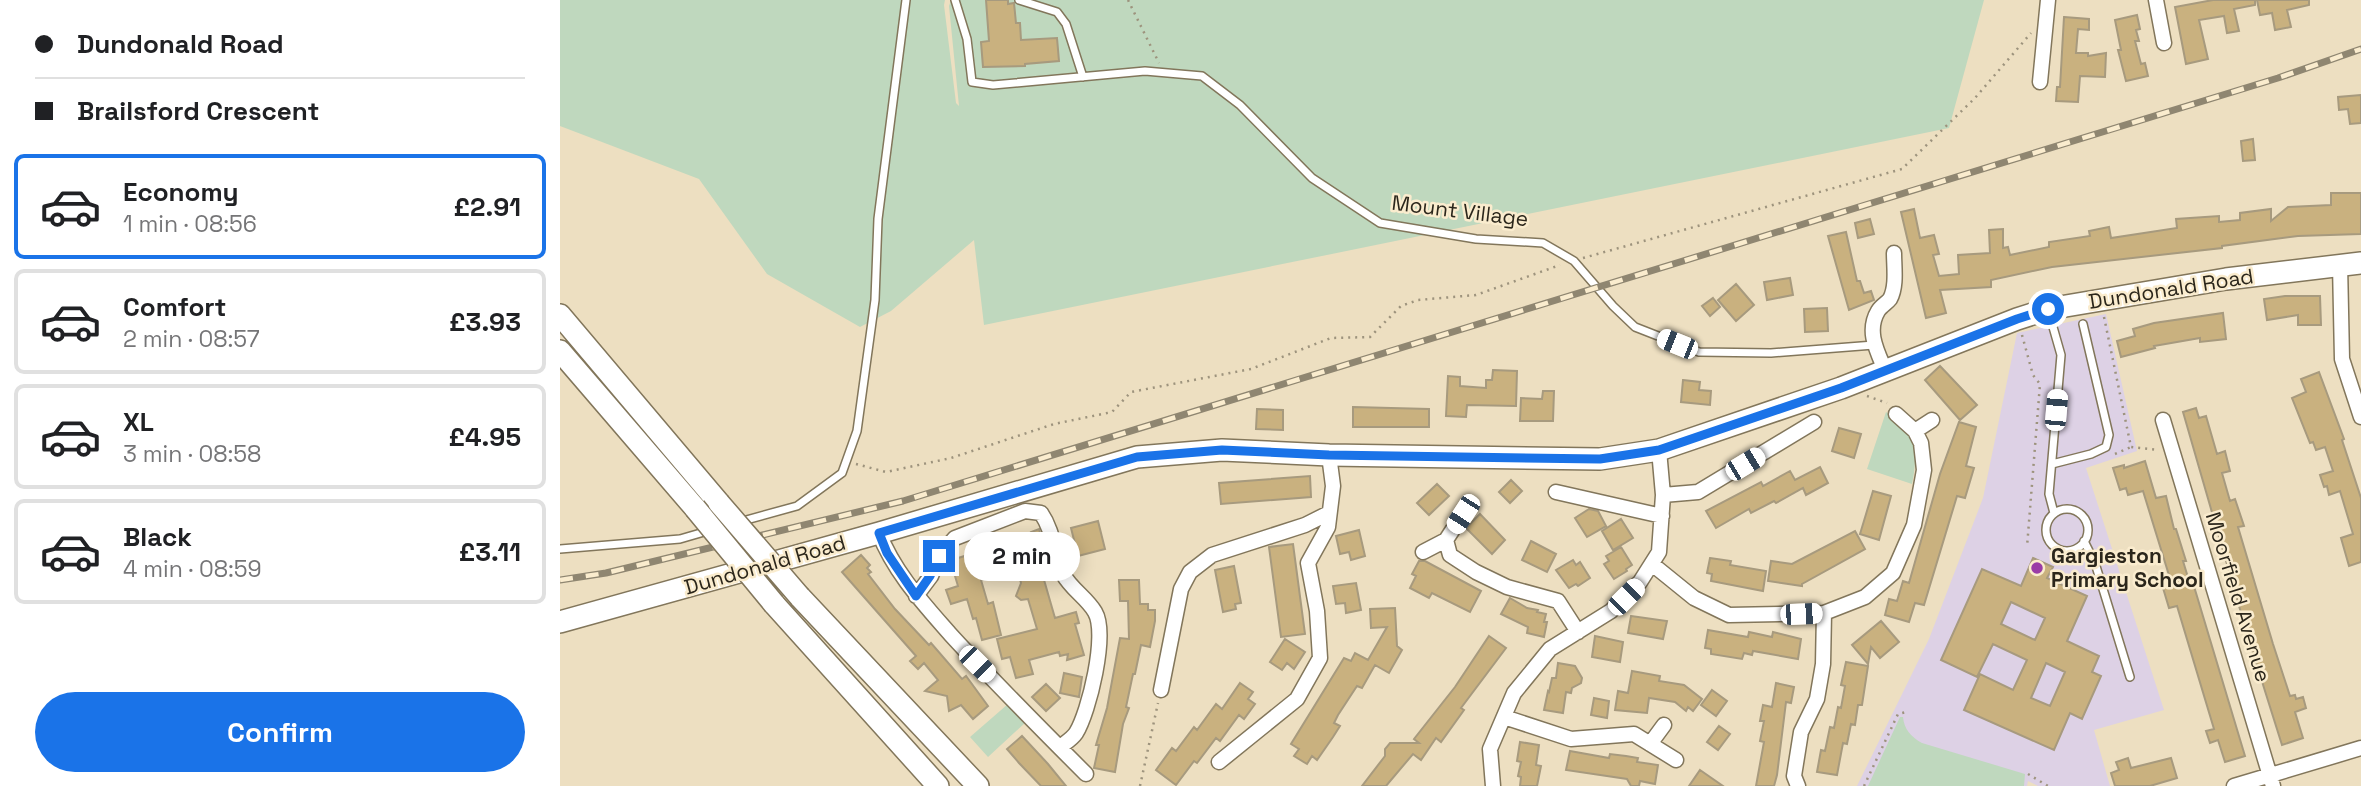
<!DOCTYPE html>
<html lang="en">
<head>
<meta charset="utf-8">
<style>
  :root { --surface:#fff; --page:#f6f6f6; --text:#202124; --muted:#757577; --line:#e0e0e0; --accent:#1a73e8 }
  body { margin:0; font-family:"Space Grotesk",sans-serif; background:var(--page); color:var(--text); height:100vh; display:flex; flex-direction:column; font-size:26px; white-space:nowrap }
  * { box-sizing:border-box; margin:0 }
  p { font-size:23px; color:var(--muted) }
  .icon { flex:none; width:38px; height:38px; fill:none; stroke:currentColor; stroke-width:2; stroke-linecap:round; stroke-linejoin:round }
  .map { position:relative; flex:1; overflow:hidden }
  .side { display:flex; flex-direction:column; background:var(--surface); width:560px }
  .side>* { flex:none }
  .guide { display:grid; align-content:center; height:154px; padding:0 35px; background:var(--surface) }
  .end { position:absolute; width:32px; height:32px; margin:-16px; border:9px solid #1a73e8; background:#fff; box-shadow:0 0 0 4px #fff }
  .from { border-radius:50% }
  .bubble { position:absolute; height:49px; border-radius:24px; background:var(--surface); box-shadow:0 4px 18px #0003; font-size:23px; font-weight:700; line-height:49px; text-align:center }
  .car { position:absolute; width:21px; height:42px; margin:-21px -10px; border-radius:9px; box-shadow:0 0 5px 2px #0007; background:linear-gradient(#fff 24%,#345 0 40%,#fff 0 76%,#345 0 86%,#fff 0) }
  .guide b { display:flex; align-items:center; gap:24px; height:66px; font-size:26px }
  .guide b+b { border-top:2px solid var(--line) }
  .guide i { width:18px; height:18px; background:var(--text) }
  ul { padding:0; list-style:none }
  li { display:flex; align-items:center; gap:21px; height:105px; margin:0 14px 10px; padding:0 21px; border:4px solid var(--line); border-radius:10px }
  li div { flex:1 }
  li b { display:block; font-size:26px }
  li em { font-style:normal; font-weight:700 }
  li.selected { border-color:var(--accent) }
  li>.icon { width:63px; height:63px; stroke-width:1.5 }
  .button { display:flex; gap:14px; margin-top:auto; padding:14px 35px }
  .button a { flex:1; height:80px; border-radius:42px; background:var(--accent); color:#fff; font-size:28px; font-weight:700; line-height:80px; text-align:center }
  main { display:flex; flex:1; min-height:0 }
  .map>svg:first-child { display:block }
</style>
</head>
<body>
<main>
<section class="side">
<div class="guide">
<b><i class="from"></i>Dundonald Road</b>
<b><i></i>Brailsford Crescent</b>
</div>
<ul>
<li class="selected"><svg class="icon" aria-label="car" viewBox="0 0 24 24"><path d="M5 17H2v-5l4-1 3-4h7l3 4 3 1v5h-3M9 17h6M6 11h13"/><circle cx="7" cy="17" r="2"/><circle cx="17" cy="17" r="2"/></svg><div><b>Economy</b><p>1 min · 08:56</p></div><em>£2.91</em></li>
<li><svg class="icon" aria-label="car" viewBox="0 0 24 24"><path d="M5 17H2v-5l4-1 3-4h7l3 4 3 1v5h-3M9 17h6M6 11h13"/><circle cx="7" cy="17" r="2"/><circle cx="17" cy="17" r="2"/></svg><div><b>Comfort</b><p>2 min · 08:57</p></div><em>£3.93</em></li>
<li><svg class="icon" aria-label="car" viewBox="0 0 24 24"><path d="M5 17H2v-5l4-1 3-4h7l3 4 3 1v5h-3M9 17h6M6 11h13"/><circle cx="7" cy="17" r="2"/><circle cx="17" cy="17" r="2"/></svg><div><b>XL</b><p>3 min · 08:58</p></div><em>£4.95</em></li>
<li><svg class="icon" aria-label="car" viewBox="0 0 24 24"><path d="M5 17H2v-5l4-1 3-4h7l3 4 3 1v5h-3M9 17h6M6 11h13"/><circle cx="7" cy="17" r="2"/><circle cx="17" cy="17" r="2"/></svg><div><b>Black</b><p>4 min · 08:59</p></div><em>£3.11</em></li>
</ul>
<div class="button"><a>Confirm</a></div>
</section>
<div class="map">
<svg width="1801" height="786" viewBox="0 0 1801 786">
  <rect width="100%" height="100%" fill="#eddfc1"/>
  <path fill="#ddd1e5" d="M1546,314L1577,451L1526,468L1604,710L1534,730L1550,786H1478L1468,781L1467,786H1297L1369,639L1423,498L1457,333Z"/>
  <path fill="#bfd8be" d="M0,0H385L384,5L396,103L399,106L389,6L391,0H1424L1389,128L424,325L414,240L331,311L300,327L207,274L139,179L0,126Z
    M1326,412C1355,431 1359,451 1352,484L1307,469Z
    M448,704L466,722L428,757L410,737Z
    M1340,717H1343C1344,729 1351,737 1362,743L1465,774L1464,786H1308Z"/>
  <path fill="#c9b17f" stroke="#a79a7e" stroke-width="2" fill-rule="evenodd" d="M426,0H448V4L454,3L456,23H460L461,40L497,38L499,61L465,64V66L423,67L421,42L429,41Z
    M1653,0H1695V5L1674,9L1679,31L1667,33L1664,16L1639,20L1648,59L1626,64L1615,7Z
    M1697,0H1749V5L1727,10L1731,27L1715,30L1712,13L1700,15Z
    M1577,15L1580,29L1576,30L1579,41H1575L1581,64L1585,63L1588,76L1566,81L1558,50H1561L1555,20Z
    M1504,17L1529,19V30L1518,29L1516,53H1528V56L1546,53L1545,77L1520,76L1518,102L1496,101L1497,87H1500Z
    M1801,95V123L1790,124L1788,109L1779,110L1778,97Z
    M1693,139L1695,160L1683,161L1681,141Z
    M1771,193H1801V234L1738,236L1662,246V248L1492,267L1431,280V287L1380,290L1386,313L1366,318L1341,212L1354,209L1360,238L1374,235L1379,254L1373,255L1379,276L1399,274L1398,255L1430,253L1429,230L1443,229V248L1448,247L1450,255L1489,247V242L1530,236L1529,231L1549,227L1551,238L1617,228L1616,219L1659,216V222L1680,220V213L1711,209V221L1728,207L1771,205Z
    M1310,219L1314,234L1298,238L1295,223Z
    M1286,232L1297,281H1300L1304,293L1311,291L1314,300L1289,310L1268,236Z
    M1230,278L1233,295L1207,300L1204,282Z
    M1176,284L1194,305L1176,321L1158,300Z
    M1725,296H1760L1761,325H1738V315L1707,320L1704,299Z
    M1153,298L1160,307L1150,316L1142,306Z
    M1267,308L1268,331L1245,332L1244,309Z
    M1663,313L1666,339L1640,342V338L1594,346L1595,348L1561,357L1557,341L1575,336L1573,329L1594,323Z
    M1380,366L1417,405L1400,420L1365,380Z
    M933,370L957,371L956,406L907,405L906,417L886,416L888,376L900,377V386L926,388V380H932Z
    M1759,372L1784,439L1782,440L1801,498V562L1789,566L1781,538L1793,534L1780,491L1769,495L1767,486L1764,487L1760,475L1773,471L1765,447L1756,450L1753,442L1750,443L1732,398L1746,392L1741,379Z
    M1123,380L1140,382L1139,390L1151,391L1150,405L1121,402Z
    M983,391H994L993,421H960L961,398L982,399Z
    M793,407L869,409V427H793Z
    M1636,408L1639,418L1646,416L1657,454L1665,451L1670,471L1662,473L1670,501L1675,499L1684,526L1678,527L1713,644L1730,696L1735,695L1736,699L1743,697L1746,708L1735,712L1743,738L1722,745L1688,637L1623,412Z
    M697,409L723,410V430L696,429Z
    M1399,422L1416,427L1406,466L1414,468L1405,498L1397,496L1364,605L1355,603L1349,622L1325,615L1329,599L1337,601L1343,581L1349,583L1380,474Z
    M1279,428L1301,434L1294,458L1272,451Z
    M1585,461L1596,498L1606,496L1614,529H1616L1626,561H1623L1630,584L1633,583L1685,756L1665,762L1658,740L1650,743L1646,731L1654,729L1617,606L1609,608L1603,588L1612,585L1583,491L1568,495L1566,488L1560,490L1553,468L1564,465V468Z
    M1260,467L1268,483L1246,495L1243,488L1216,503L1214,501L1191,513L1189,509L1156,528L1146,511L1201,482L1203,486L1230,471L1235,480Z
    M750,476L751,497L661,504L659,483Z
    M951,480L962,491L950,503L939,492Z
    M877,484L889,496L869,515L857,503Z
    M1313,491L1331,496L1319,540L1300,534Z
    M1029,509L1038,511L1046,526L1027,537L1015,518Z
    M920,514L945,540L932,554L906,528Z
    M1061,519L1073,538L1053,550L1042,531Z
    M538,521L545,549L518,556L511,528Z
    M479,529L487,557L478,559L495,618L516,612L519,623L515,624L524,655L507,660L508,654L500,656L499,652L469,660L473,674L456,678L450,657L442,659L437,639L477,629L468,599L461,600L456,596L461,583L456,564L426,573L427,578L421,580L428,604L433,602L441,635L422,640L416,618L413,619L407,599L391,604L386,590L398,586L392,566L397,565L395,559L472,535L471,532Z
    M799,530L805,556L791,560L789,552L780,554L776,536Z
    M1295,531L1305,549L1242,584V586L1208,581L1211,561L1232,564Z
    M971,541L996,554L987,572L962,560Z
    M733,544L745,634L721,637L709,547Z
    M1061,547L1072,565L1066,569L1067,571L1054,579L1044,564L1049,561L1046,556Z
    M301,555L310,565L307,568L311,572L308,574L335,609L369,645L371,643L402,679L406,676L428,706L413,719L401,705L389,711L387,696L365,691L378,680L364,663L358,669L350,661L356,656L282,572Z
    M1150,558L1171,561L1170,565L1206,571L1203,591L1151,581L1152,574L1147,573Z
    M1473,558L1493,567L1487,578L1527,596L1507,641L1539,656L1532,672L1541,676L1522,719L1510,713L1494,750L1404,710L1420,674L1453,690L1467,660L1433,644L1417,677L1381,660L1422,569L1461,586ZM1451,602L1485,618L1475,640L1441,624ZM1486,663L1505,672L1490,706L1471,698Z
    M1013,560L1016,565L1020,562L1030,578L1018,586L1016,584L1009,588L996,570Z
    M859,561H865L921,591L910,612L872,593L869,598L850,588L856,576L852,574Z
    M674,566L681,603L675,604L676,609L663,612L655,570Z
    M559,580H579L580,604H588V610H595V621L590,647L581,645L575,674H573L566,707L569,708L563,724L555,772L534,768L539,745H536L547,708L560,638L569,639L568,601H560Z
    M796,583L801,610L786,613L785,603L776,604L773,586Z
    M950,598L967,608L978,610L977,612L986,614L984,622H987L984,637L967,633L968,627L941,614Z
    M835,608L837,646L842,650L829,673L815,665L802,688L797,686L778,715L774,723L780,726L773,737L757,760L752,756L747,764L734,756L739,749L731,744L784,658L791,661L795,653L808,660L827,627L811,628L810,609Z
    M1071,616L1107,621L1103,639L1068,633Z
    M1321,621L1339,642L1320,658L1311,647L1308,664L1292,645Z
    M1148,630L1188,637L1189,632L1212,637L1213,632L1241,639L1238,659L1193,651L1192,655L1184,653L1182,659L1151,654V649L1145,648Z
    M929,636L946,648L901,708L904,710L881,742L876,738L861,760L853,754L826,786H802L825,756V749L830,743H859L854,739L895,687Z
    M1035,636L1063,642L1060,662L1032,657Z
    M725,639L745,652L734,669L727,663L722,670L710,662Z
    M1286,662L1308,666L1302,705H1298L1295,725L1291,724L1287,744L1283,743L1277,775L1257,772L1261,750L1265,751L1270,727L1274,728L1278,707L1281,708L1285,686L1281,685Z
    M998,663L1015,666L1022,678L1021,683L1012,688L1011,693L1006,692L1003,713L984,710L988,691L989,692L992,678H996Z
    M1072,671L1100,676L1099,681L1124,685L1142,699L1133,711L1128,707L1126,711L1115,702L1089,698L1087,713L1055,710L1058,691L1068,693Z
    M504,673L522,677L519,697L500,693Z
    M680,683L693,692L688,699L695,704L684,719L679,715L660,741L656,738L637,763L634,761L616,785L596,770L612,748L616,751L634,727L637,730L656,704L662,709Z
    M1216,683L1234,687L1231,703L1226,702L1217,775L1214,786H1196L1204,742L1200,741L1204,721H1200L1203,705L1212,707Z
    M486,684L500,698L486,711L472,697Z
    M1152,690L1167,701L1156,716L1141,705Z
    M1034,698L1049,701L1047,718L1031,715Z
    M1159,726L1170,734L1158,750L1147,742Z
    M462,736L488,764L506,786H481L459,763L447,749Z
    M960,742L979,745L976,765L981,766L977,786H960L961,777L958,776L961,762L957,761Z
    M1010,751L1049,758L1050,754L1066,756L1078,758L1077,762L1098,765L1095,784L1080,781L1079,786H1071L1067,779L1006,770Z
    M1568,758L1571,768L1611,758L1617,778L1590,786H1555L1551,773L1559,770L1556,762Z
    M1140,770L1163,786H1129Z"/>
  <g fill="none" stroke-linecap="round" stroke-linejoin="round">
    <g stroke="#82765b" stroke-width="10">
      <path id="service" d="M395,0L407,39L412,82L433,85L585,71L642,76L680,105L752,178L820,223L916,239L983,243L1014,261L1053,306L1075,327L1139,352L1211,353L1314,345
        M459,0L497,12L506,24L523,77
        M1489,313L1501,355L1489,494L1494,513
        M1492,464L1531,454L1546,447L1549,435L1523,324
        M1486 530a21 21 0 1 1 42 0a21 21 0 1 1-42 0Z
        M179,522L237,506L282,473L297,431L315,300L318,219L346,0
        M1524,541L1535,563L1570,677
        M0,549L120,539L151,530"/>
    </g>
    <g stroke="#82765b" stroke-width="17">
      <path id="minor" d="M1596,0L1604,43
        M1480,82L1488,0
        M1780,264L1782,359L1801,417
        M1325,370C1317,351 1306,331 1318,311C1321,306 1327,303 1330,299C1337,286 1334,267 1334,253
        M1603,420L1713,786
        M1355,431L1372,420
        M996,492L1102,516
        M1103,495L1138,492L1254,422
        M903,514L886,540L890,555L916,572L947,587L998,601L1018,632
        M319,533C334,572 363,603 390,634C434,682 480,728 526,774
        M863,552L886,540
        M1092,564L1134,598L1169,615L1264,613L1305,597L1333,573L1354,525L1364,470L1361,443L1355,431L1336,414
        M356,596L371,576L379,556L395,538L465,511L481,513C494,532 494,554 503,574C511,589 527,598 535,612C548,634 529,712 516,733C512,739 505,743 500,747
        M601,690L621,589L630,572L652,555L745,525L769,513
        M944,717L1011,739L1074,734L1116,760
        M1090,744L1104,725
        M659,762L737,699L760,658L757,611L748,563L768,527L773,486L769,455
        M933,786L930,749L954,693L990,649L1051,611L1080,582L1099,552L1103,495L1099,450
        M1238,786L1234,776L1241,732L1257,699L1263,664L1264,613
        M1674,786L1801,748"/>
    </g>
    <g stroke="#82765b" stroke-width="24">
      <path id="primary" d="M0,315L159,503
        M0,351L135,508
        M240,597L418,786
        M214,604L378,786
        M0,622L319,533L577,457L662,450L769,455L1040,459L1099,450L1281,388L1457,319L1488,309L1666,279L1801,263"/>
    </g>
    <path stroke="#9d937d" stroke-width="2.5" stroke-dasharray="2 5" stroke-linecap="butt" d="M568,0L599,63
      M1023,258L1342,169L1415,98L1471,33
      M1544,317L1571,447L1599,450
      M1462,335L1473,375L1480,384L1467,547
      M1307,396L1327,403
      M1555,454L1571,447
      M296,464L326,472L391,458L494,424L552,412L571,392L691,369L771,338L810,337L841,306L858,300L916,295L1000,265
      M1468,774L1488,786
      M580,786L598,703
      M1304,786L1338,714L1346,712"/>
    <use href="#service" stroke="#fff" stroke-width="7"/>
    <use href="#minor" stroke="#fff" stroke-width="14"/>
    <use href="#primary" stroke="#fff" stroke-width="21"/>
    <g stroke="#8f8671" stroke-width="7">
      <path id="rail" d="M0,580L46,573L343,501L1718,78L1801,49"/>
    </g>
    <use href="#rail" stroke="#faecce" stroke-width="4.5" stroke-dasharray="13" stroke-linecap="butt"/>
    <g stroke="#82765b" stroke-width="24" stroke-linecap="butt">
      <path id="primary-bridge" d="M159,503L240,597
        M135,508L214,604"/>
    </g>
    <use href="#primary-bridge" stroke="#fff" stroke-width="21"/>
  </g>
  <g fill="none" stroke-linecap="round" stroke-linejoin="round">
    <path stroke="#1a73e8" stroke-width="9" d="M379,556L370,576L356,596L327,553L319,533L577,457L662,450L769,455L1040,459L1099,450L1281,388L1457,319L1488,309"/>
  </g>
  <circle fill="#9a3ca6" stroke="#faecce" stroke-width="2.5" cx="1477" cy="568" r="7"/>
  <g text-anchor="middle" stroke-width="5" stroke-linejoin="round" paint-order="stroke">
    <g font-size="21" fill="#2b261b" stroke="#faecce">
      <text transform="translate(900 211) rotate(7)" y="7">Mount Village</text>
      <text transform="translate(1611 289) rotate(-9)" y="7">Dundonald Road</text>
      <text transform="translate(205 565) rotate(-16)" y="7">Dundonald Road</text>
      <text transform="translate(1678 597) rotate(73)" y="7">Moorfield Avenue</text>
    </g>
    <g font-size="21" font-weight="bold" fill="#2b261b" stroke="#faecce" text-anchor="start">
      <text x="1491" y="563">Gargieston<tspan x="1491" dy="24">Primary School</tspan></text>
    </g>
  </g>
</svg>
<i class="end from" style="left:1488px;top:309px"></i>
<i class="end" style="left:379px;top:556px"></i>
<div class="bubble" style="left:404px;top:532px;width:116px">2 min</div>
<i class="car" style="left:1117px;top:344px;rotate:292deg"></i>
<i class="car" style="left:1496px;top:410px;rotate:5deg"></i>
<i class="car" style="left:1185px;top:464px;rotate:59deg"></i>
<i class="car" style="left:903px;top:514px;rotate:213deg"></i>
<i class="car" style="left:1066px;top:597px;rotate:45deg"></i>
<i class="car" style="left:1241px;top:614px;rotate:88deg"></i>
<i class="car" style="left:417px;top:664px;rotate:135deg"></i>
</div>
</main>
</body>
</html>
